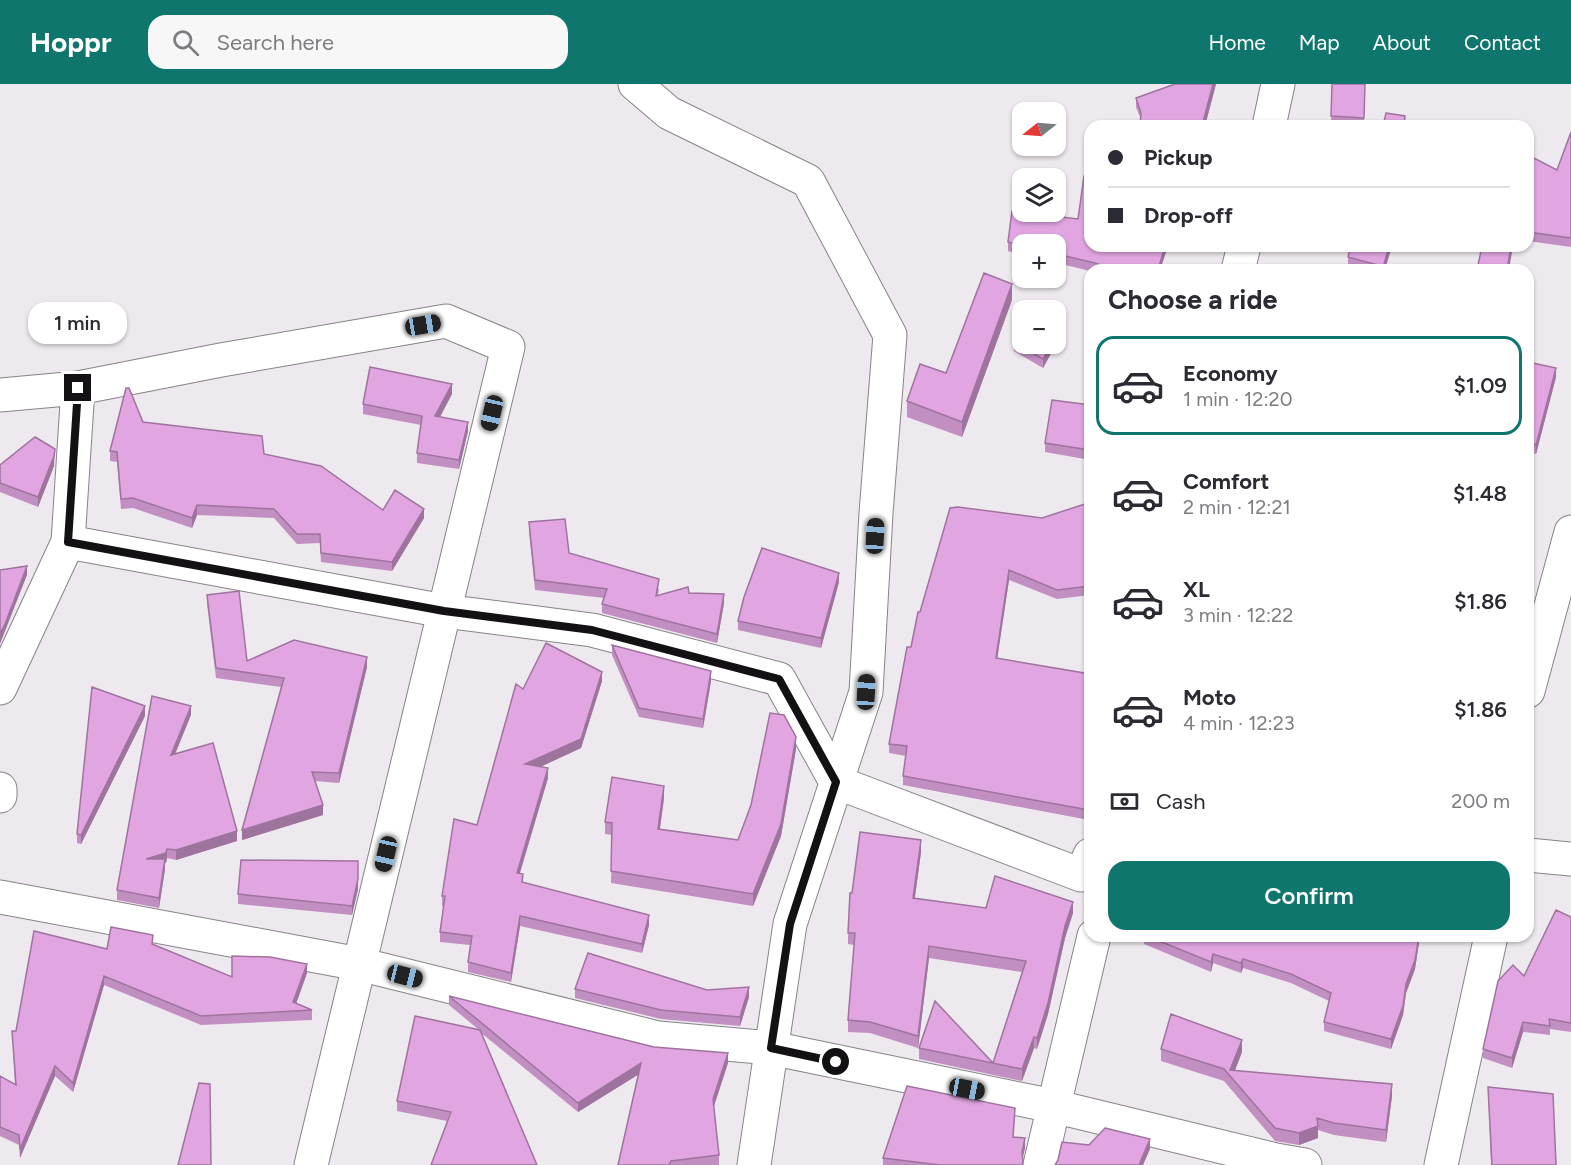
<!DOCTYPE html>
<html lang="en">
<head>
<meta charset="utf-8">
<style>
  :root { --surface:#fff; --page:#f7f7f7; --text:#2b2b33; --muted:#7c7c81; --line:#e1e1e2; --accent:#0f766e }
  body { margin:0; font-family:Figtree,sans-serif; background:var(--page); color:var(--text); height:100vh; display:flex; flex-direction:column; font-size:22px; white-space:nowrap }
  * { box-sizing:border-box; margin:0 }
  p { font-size:20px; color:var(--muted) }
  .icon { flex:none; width:33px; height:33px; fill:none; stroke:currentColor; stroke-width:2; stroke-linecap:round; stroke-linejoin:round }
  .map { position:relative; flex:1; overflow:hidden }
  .drawer { position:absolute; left:1084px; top:180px; width:450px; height:678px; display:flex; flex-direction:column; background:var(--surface); border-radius:18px; box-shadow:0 2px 4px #0004 }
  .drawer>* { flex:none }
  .top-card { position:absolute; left:1084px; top:36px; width:450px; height:132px; border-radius:18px; box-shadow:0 2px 4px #0004; display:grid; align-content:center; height:132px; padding:0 24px; background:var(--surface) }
  .needle { width:39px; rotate:253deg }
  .buttons { position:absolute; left:1012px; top:18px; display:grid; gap:12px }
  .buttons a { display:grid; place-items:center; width:54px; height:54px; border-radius:12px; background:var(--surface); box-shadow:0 2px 4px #0004; font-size:30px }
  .end { position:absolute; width:27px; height:27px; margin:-14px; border:8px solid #131113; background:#fff; box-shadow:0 0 0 3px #fff }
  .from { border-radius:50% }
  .bubble { position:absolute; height:42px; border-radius:18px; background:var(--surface); box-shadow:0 2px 4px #0004; font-size:20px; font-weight:600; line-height:42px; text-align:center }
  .car { position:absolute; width:18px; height:36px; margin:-18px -9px; border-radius:8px; box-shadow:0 0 4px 2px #0007; background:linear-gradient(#222 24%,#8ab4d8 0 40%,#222 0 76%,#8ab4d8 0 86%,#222 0) }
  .top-card b { display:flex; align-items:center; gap:21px; height:57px; font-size:22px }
  .top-card b+b { border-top:2px solid var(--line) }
  .top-card i { width:15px; height:15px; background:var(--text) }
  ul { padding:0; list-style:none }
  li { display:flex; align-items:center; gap:18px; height:99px; margin:0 12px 9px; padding:0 12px; border:3px solid transparent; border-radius:18px }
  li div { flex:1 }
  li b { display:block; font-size:22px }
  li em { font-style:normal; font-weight:600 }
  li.active { border-color:var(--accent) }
  li>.icon { width:54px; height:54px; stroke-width:1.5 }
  h2 { padding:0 24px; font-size:27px; line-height:72px }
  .pay { display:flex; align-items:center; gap:15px; height:66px; padding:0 24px; font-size:22px }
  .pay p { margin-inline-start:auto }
  .button { display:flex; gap:12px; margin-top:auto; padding:12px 24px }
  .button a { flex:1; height:69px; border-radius:18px; background:var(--accent); color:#fff; font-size:24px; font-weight:600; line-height:69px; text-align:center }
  header { display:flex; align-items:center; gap:36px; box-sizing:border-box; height:84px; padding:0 30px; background:var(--accent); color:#fff }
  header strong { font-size:28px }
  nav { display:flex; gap:33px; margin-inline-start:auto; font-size:21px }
  .search { width:420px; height:54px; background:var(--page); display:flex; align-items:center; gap:15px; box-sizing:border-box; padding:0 21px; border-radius:18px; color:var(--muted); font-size:22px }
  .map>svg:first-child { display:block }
</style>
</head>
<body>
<header>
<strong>Hoppr</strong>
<div class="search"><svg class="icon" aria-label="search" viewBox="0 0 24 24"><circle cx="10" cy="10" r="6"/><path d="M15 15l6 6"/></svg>Search here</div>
<nav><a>Home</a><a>Map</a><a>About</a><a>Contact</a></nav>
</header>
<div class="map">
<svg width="1571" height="1081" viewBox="0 0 1571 1081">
  <rect width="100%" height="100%" fill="#eee9ee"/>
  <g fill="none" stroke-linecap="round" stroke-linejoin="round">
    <g stroke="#878387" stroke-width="35">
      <path id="minor" d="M635,0L669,29L808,97L890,251L876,429L866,608L790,840L754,1081
        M1269,42L1278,0
        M1238,186L1244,162
        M0,311L78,304L221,276L446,237L508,263L311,1081
        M68,458L444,527L592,546L779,595L836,698L1081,791L1090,771
        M0,604L68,458L78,304
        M1528,607L1571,448
        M0,705V712
        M1528,771L1571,775
        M0,813L359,880L658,954L771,964L1053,1022L1276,1076L1305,1081
        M1040,1081L1094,852
        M1441,1081L1491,852"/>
    </g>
    <use href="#minor" stroke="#fff" stroke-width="33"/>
  </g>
  <path fill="#c28fc2" d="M1175,0H1216L1205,42H1140L1141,36L1136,23V14Z
    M1332,0H1365L1364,42H1331Z
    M1571,48V163L1528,157V71L1557,86Z
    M1008,158L1090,162H1168L1160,186H1090V187L1061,180V176H1056V160H1023V171L1008,167Z
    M1348,173L1386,181L1410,186H1360L1348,183Z
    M1012,216L962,353L907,333V317L946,289Z
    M1060,253L1043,284L1014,267V258Z
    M1528,278L1556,293L1536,370L1528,368Z
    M452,310L440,333L468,347L459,385L417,379V369L421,341L363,330V320Z
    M1090,321V376L1045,368V359Z
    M143,338L264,370L383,426L424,434L392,487L321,478L320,459L297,460L274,434L197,431L192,444L133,424L121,425L117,378L110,377V367Z
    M0,381L54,382L38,423L0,408Z
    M1042,434L1090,449V511L1057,515L1009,496L997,574L1090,590L1089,736L903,701V692L906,672L889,669V660L920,528Z
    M529,438L569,469L659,505L658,512L689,509L724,519L717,559L602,529V520L604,514L535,506L529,448Z
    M839,498L821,564L738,546V537Z
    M207,511L247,577L367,583L339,699L315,697L323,731L242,756L281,603L216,594L207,520Z
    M612,561L711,597L703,644L639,633L612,571Z
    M602,597L581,664L540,683L548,694L520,789L523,799L649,841L642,869L520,842L511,898L468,888V878L470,861L440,858V848L444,822H442V812L477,741L523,605Z
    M191,631L175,670L237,757L176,776L167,774L166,779H165V785L159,824L117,816V806Z
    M145,632L81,760L77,759V750Z
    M796,665L781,752L753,822L611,799L612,751L605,750V738L664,714L660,745L738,756Z
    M921,768L915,814L986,824L1073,829L1065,854L1048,930L1037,965L1034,964L1022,997L919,975V964L993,979L1022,888L929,874L918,964L870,949L848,948V936L854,861L848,860V849L852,809Z
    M358,805L352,831L238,820V810Z
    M1571,833V948L1550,945V951L1523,948L1512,984L1483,974V965L1524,892Z
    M1144,852H1420L1415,885L1406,909L1403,931L1391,965L1324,947V938L1329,917L1291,899L1243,884L1241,889L1213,879L1211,888L1144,860Z
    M153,860L232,893L307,889L296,920L312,926V936L201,941L104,901L73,1008L55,992L20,1074L19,1061L0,1052V992L15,1000L12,947H16L107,865Z
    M575,905L707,906L749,913L740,942L661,935L575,914Z
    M449,912L654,963L728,979L714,1022L719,1071V1081H618L638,990L578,1028L480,948L447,1037L397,1027V1017L478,945L449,921Z
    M1161,965L1242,968L1235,986L1392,1012L1386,1058L1334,1051L1318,1046V1054L1299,1061L1275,1057L1224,997L1161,977Z
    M1488,1003L1556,1081H1491Z
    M1015,1033L1013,1053L1025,1064L1022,1074L1023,1081H883V1074Z"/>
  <path fill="#9e749e" d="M1213,0H1216L1205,42H1202Z
    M1165,162H1168L1160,186H1158Z
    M1389,162H1392L1385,186L1384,180Z
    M1511,162H1513L1509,186H1507Z
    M1012,200V216L962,353V338Z
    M1060,244V253L1043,284V275L1051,260H1056V251Z
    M1556,284V293L1536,370V361Z
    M452,300V310L435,342V332Z
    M468,338V347L459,385V376Z
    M55,365L54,382L38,423V413Z
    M197,421V431L192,444V434Z
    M424,425V434L392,487V478Z
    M27,482V491L0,560V550Z
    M1009,486V496L996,583V574Z
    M839,489V498L821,564V554Z
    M724,510V519L717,559V550Z
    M367,573V583L339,699V689Z
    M711,587V597L703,644V635Z
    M602,588V597L581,664L525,690V680Z
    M145,622V632L81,760V751Z
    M191,622V631L171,680V671Z
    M796,653V665L781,752L753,822V810Z
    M548,684V694L517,798V789Z
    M664,702V714L658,757V745Z
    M1090,713V722L1089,736V726Z
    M323,721V731L242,756V746Z
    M237,747V757L176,776V766Z
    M921,756V768L913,826V814Z
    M167,765V774L166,779H165V785L159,824V814L146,775Z
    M358,795V805L352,831V822Z
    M1073,818V829L1065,854L1048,930L1037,965V954L1065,842Z
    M649,831V841L642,869V860Z
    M520,832V842L511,898V889Z
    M1419,852H1420L1415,885L1406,909L1403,931L1391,965V955Z
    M929,862V874L918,964V952Z
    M1213,870V879L1211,888V878Z
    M1243,875V884L1241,889V879Z
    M307,880V889L293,928V918Z
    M104,892V901L73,1008V999Z
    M749,903V913L740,942V933Z
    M1523,938V948L1512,984V974Z
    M1034,953V964L1022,997V985Z
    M1242,956V968L1232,994L1230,986Z
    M728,969V979L713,1025V1015Z
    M641,979V989L578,1028V1019Z
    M55,982V992L20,1074V1065Z
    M1392,1000V1012L1386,1058V1046Z
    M1318,1042V1054L1299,1061V1049Z
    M1025,1054V1064L1022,1077V1068Z
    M1150,1055V1065L1143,1081H1139Z"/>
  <path fill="#e1a6e2" stroke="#9e749e" stroke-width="1.5" d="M1175,0H1213L1202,42H1140L1141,29L1136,14Z
    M1332,0H1365L1364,34L1331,32Z
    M1386,29L1405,32L1404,42H1383Z
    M1571,48V154L1528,148V71L1557,86Z
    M1084,92L1090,93V162H1165L1158,186H1116L1095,179L1061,171L1063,167L1056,166V160H1023V162L1008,158L1012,127L1078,135Z
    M1351,162H1389L1384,180L1410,186H1376L1378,181L1348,173Z
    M1482,162H1511L1507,186H1477Z
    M984,189L1012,200L962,338L907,317L920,280L946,289Z
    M1023,241V260H1051L1043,275L1014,258Z
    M1056,242L1060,244L1056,251Z
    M1528,278L1556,284L1536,361L1528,358Z
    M370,283L452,300L435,332L468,338L459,376L417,369L422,332L363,320Z
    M126,304H129L143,338L262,352L264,370L321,382L383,426L395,406L424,425L392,478L321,469L320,450H297L274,425L197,421L192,434L133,414L121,415L117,368L110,367Z
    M1052,316L1090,321V366L1045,359Z
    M35,353L55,365L54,372L38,413L0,399V381Z
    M1088,419L1090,449V502L1057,506L1009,486L996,574L1090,590V713L1089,726L903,692L907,662L889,660L907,563H911L918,528H920L950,424L958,423L1042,434Z
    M565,435L569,469L659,495L656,512L688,503L689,509L724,510L717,550L602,520L607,505L535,496L529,438Z
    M762,464L839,489L821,554L738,537L744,513Z
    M27,482L5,540L0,550V486Z
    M239,507L247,577L294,556L367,573L339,689L312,688L323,721L242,746L284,594L216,584L207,511Z
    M546,559L602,588L581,655L525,680L548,684L517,789L523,790L522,798L649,831L642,860L520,832L511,889L468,878L472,852L440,848L445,812H442L454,735L477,741L516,600L523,605Z
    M612,561L711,587L703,635L639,624Z
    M92,603L145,622L81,751L77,750Z
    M152,612L191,622L171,671L213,659L237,747L176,766L167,765L166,769L146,775H165L159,814L117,806Z
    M770,629L784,631L796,653L781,740L753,810L611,787L612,739L605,738L612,693L664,702L658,745L738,756L751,721Z
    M860,748L921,756L913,814L986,824L995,792L1073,818L1065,842L1048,919L1037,954L1034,953L1022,985L919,964L935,917L993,979L1026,877L929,862L918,952L870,938L848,936L855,849H848L850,809H852Z
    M241,776L358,777V795L352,822L238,810Z
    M1556,826L1571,833V939L1549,935L1550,942L1523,938L1512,974L1483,965L1498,897L1513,881L1524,892Z
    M111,843L153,851L152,860L232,893V872L270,873L307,880L293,918L312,926L201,932L104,892L73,999L55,982L20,1065L19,1051L0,1043V992L16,1001L12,947H16L34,847L107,865Z
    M1147,852H1419L1415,876L1406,900L1403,922L1391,955L1324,938L1331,909L1291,890L1243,875L1241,879L1213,870L1211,878Z
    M588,869L707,906L749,903L740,933L661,926L575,905Z
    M449,912L654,963L728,969L713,1015L719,1071L671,1077L669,1081H618L641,979L578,1019Z
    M1171,930L1242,956L1230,986L1392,1000L1386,1046L1334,1039L1317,1034L1318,1042L1299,1049L1275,1044L1224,985L1161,965Z
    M415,932L480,946L537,1081H431L451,1028L397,1017Z
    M199,999L210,1000L211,1081H178Z
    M907,1002L1015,1024L1013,1053L1025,1054L1022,1068L1023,1078L1022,1081H940L883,1074Z
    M1488,1003L1553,1010L1556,1081H1492Z
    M1105,1044L1150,1055L1139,1081H1055L1058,1076L1062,1058L1089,1061Z"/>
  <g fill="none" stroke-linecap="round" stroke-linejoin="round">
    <path stroke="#131113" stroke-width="8" d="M78,304L68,458L444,527L592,546L779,595L836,698L790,840L771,964L836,978"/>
  </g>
</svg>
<div class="buttons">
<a><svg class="needle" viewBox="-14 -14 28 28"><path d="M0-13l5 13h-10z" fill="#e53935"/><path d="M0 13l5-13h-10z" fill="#7c7c81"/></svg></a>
<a><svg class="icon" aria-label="layers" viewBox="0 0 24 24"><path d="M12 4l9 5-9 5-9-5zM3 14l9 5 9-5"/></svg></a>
<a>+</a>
<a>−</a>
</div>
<i class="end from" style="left:836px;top:978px"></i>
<i class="end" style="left:78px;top:304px"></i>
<div class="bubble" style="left:28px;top:218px;width:99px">1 min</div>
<i class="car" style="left:423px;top:241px;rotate:80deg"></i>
<i class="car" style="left:492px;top:329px;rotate:193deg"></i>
<i class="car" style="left:875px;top:452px;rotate:3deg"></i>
<i class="car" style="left:866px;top:608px;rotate:3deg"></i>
<i class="car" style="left:386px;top:770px;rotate:193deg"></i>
<i class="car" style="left:405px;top:892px;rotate:104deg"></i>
<i class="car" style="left:967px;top:1005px;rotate:101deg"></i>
<div class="top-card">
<b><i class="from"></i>Pickup</b>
<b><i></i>Drop-off</b>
</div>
<section class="drawer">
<h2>Choose a ride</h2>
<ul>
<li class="active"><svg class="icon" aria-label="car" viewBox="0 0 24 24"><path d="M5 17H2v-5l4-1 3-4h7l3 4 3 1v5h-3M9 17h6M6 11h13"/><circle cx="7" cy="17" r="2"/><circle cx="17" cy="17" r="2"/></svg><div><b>Economy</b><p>1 min · 12:20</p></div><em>$1.09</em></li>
<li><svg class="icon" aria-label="car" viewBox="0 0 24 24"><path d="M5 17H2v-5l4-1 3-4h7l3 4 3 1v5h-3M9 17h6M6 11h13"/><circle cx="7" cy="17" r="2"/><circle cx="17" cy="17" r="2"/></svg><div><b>Comfort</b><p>2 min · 12:21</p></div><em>$1.48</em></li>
<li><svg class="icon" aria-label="car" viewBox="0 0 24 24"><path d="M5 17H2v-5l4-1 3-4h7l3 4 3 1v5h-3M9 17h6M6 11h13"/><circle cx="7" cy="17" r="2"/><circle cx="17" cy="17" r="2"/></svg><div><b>XL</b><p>3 min · 12:22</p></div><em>$1.86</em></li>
<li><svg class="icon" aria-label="car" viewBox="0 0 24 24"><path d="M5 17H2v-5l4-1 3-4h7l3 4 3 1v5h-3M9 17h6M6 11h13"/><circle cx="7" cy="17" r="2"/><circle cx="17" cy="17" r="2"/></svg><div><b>Moto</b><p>4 min · 12:23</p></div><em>$1.86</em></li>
</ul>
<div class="pay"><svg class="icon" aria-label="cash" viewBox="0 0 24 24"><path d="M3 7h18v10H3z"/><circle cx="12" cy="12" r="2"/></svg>Cash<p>200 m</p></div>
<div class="button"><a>Confirm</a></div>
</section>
</div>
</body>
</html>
